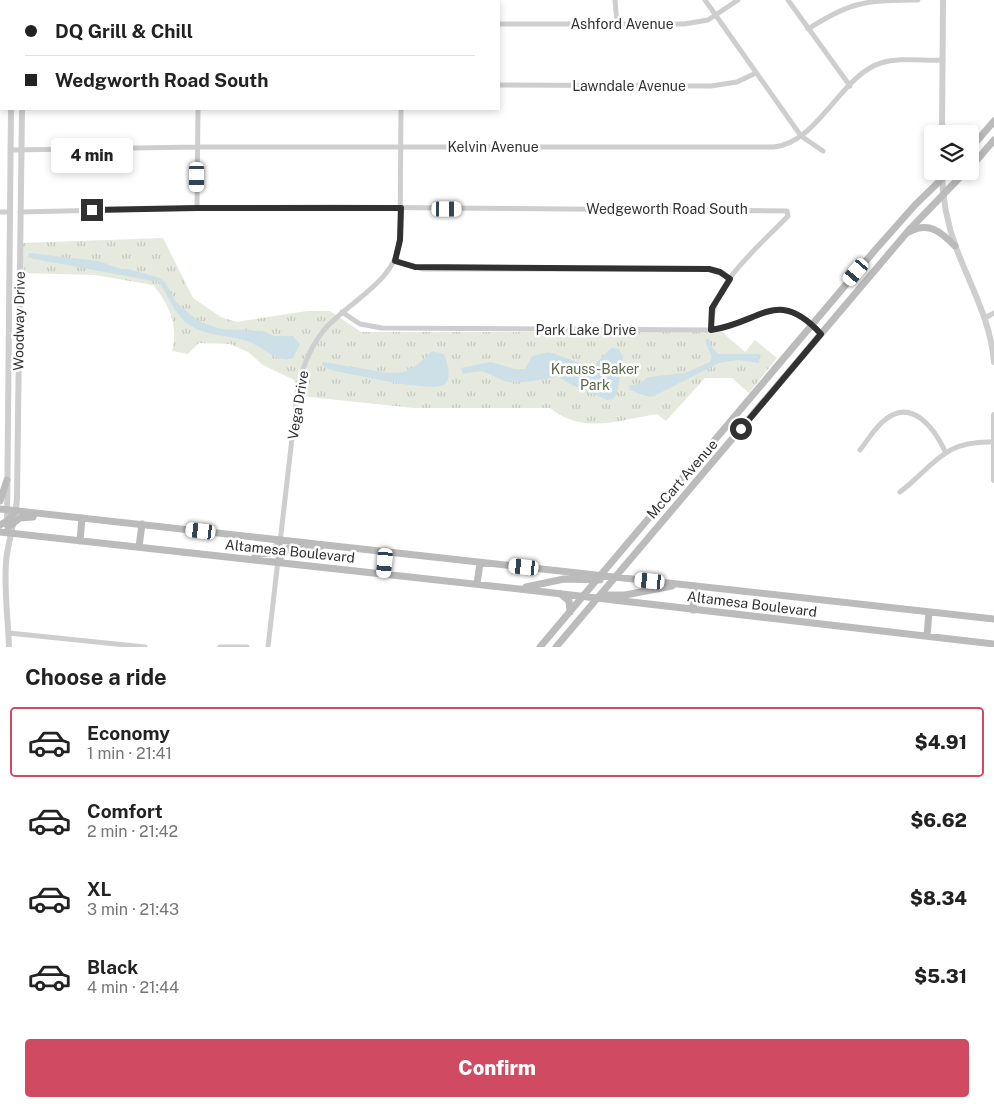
<!DOCTYPE html>
<html lang="en">
<head>
<meta charset="utf-8">
<style>
  :root { --surface:#fff; --page:#f2f2f2; --text:#222; --muted:#767676; --line:#e0e0e0; --accent:#d04b61 }
  body { margin:0; font-family:"Public Sans",sans-serif; background:var(--page); color:var(--text); height:100vh; display:flex; flex-direction:column; font-size:19px; white-space:nowrap }
  * { box-sizing:border-box; margin:0 }
  p { font-size:16px; color:var(--muted) }
  .icon { flex:none; width:28px; height:28px; fill:none; stroke:currentColor; stroke-width:2; stroke-linecap:round; stroke-linejoin:round }
  .map { position:relative; height:647px; overflow:hidden }
  .sheet { display:flex; flex-direction:column; background:var(--surface); flex:1 }
  .sheet>* { flex:none }
  .banner { position:absolute; left:0px; top:0px; width:500px; height:110px; box-shadow:0 2px 8px #0003; display:grid; align-content:center; height:110px; padding:0 25px; background:var(--surface) }
  .controls { position:absolute; left:924px; top:125px; display:grid; gap:10px }
  .controls a { display:grid; place-items:center; width:55px; height:55px; border-radius:5px; background:var(--surface); box-shadow:0 2px 8px #0003; font-size:25px }
  .end { position:absolute; width:22px; height:22px; margin:-11px; border:6px solid #313131; background:#fff; box-shadow:0 0 0 2px #fff }
  .from { border-radius:50% }
  .bubble { position:absolute; height:35px; border-radius:5px; background:var(--surface); box-shadow:0 2px 8px #0003; font-size:16px; font-weight:800; line-height:35px; text-align:center }
  .car { position:absolute; width:15px; height:30px; margin:-15px -8px; border-radius:6px; box-shadow:0 0 4px 1px #0007; background:linear-gradient(#fff 24%,#345 0 40%,#fff 0 76%,#345 0 86%,#fff 0) }
  .banner b { display:flex; align-items:center; gap:18px; height:48px; font-size:19px }
  .banner b+b { border-top:1px solid var(--line) }
  .banner i { width:12px; height:12px; background:var(--text) }
  ul { padding:0; list-style:none }
  li { display:flex; align-items:center; gap:15px; height:70px; margin:0 10px 8px; padding:0 15px; border:2px solid transparent; border-radius:5px }
  li div { flex:1 }
  li b { display:block; font-size:19px }
  li em { font-style:normal; font-weight:800 }
  li.on { border-color:var(--accent) }
  li>.icon { width:45px; height:45px; stroke-width:1.5 }
  h2 { padding:0 25px; font-size:22px; line-height:60px }
  .button { display:flex; gap:10px; margin-top:auto; padding:10px 25px }
  .button a { flex:1; height:58px; border-radius:5px; background:var(--accent); color:#fff; font-size:20px; font-weight:800; line-height:58px; text-align:center }
  .map>svg:first-child { display:block }
</style>
</head>
<body>
<div class="map">
<svg width="994" height="647" viewBox="0 0 994 647">
  <defs>
    <pattern id="grass-tufts" width="24" height="20" patternUnits="userSpaceOnUse" patternTransform="scale(1.25)"><rect width="24" height="20" fill="#e5e9de"/><path d="M3 7l-1-3M5 7V3M7 7l1-3M15 17l-1-3M17 17v-4M19 17l1-3" fill="none" stroke="#c5c8bf"/></pattern>
  </defs>
  <rect width="100%" height="100%" fill="#fff"/>
  <path fill="url(#grass-tufts)" d="M163,238L193,298L221,317L236,322L307,311H330L361,332H722L745,352L755,340L777,358L749,393L732,378H705L666,421L657,414C618,420 584,435 550,408H414L300,396L294,380L263,365L248,352L230,344L199,343L188,354L172,351C179,327 169,303 153,285L95,275L22,273V243Z"/>
  <path fill="#cde0e7" d="M29,253L98,261L121,269H128L160,278L165,282L176,302L192,316L201,322L220,329L263,331L274,336H293L300,344L293,358C277,364 266,349 252,343C234,335 210,337 193,327C176,319 169,296 159,282L45,261L28,257Z
    M706,339H709L712,347L718,354H760L759,363L737,360L719,363L654,396H646L630,390L629,385L639,384L648,377L685,373L710,362C714,353 705,348 706,339Z
    M611,348L619,349L623,357L617,394L613,399L607,400L570,384L558,376C549,379 512,385 504,381C483,372 487,369 463,374L461,368L491,362L515,369H525L532,356L549,352L592,367Z
    M432,351L444,354C447,362 452,377 445,384C434,394 349,373 330,370L322,365L323,362L389,373L404,372L417,365Z"/>
  <g fill="none" stroke-linecap="round" stroke-linejoin="round">
    <path stroke="#cecece" stroke-width="5" d="M615,0L617,24
      M705,0L801,136L823,151
      M788,0L850,86
      M199,1V0
      M402,1V0
      M499,24H684L708,20L738,0
      M808,29C853,0 866,1 918,0
      M499,85L711,86L737,82L756,73
      M11,150L198,147H774C819,142 841,75 881,63C900,57 923,61 943,60
      M197,208L198,109
      M0,212H10
      M20,212L197,208L331,207L787,211L788,216C759,247 710,284 711,330
      M395,261L423,269H709L720,272L730,279
      M342,312L360,324L382,328L711,330C761,323 777,287 821,334
      M985,318L994,313
      M860,450C868,440 875,427 886,419C913,398 935,430 945,451
      M900,492C936,464 943,440 994,442
      M9,633L145,647
      M220,647H247
      M268,647L298,386C303,366 311,346 324,330C349,301 396,282 400,240L401,109"/>
    <path stroke="#cecece" stroke-width="6" d="M11,1V0
      M22,1V0
      M942,134L943,0
      M942,171C942,199 947,224 957,250C971,287 991,322 994,362
      M994,415V480
      M7,522L11,109
      M9,647C8,618 4,591 6,562C8,540 16,520 17,498L22,109"/>
    <path stroke="#bbb" stroke-width="7" d="M970,149L994,121
      M970,168L994,140
      M909,232C929,221 941,232 955,246
      M0,501L7,480
      M0,509L994,619
      M0,525L7,521L16,511
      M8,527L20,518L33,517
      M0,532L519,589L994,644
      M80,541L82,518
      M139,547L142,524
      M255,555L270,553L281,541
      M278,562L282,554L289,548L317,549L323,545
      M384,574L386,551
      M477,584L480,563
      M526,587L564,579L600,580
      M561,594L569,601L570,612
      M602,595H625L672,586
      M693,610L694,586
      M927,636L929,612
      M540,647L876,249L915,205L950,171
      M556,647L909,230L966,171"/>
  </g>
  <g fill="none" stroke-linecap="round" stroke-linejoin="round">
    <path stroke="#313131" stroke-width="6" d="M92,210L197,208H401L400,240L395,261L415,267L709,269L720,272L730,279L712,308L711,330C761,323 777,286 821,334L741,429"/>
  </g>
  <g text-anchor="middle" stroke-width="5" stroke-linejoin="round" paint-order="stroke">
    <g font-size="14" fill="#313131" stroke="#fff">
      <text x="622" y="29">Ashford Avenue</text>
      <text x="629" y="91">Lawndale Avenue</text>
      <text x="493" y="152">Kelvin Avenue</text>
      <text x="667" y="214">Wedgeworth Road South</text>
      <text transform="translate(19 321) rotate(-89)" y="5">Woodway Drive</text>
      <text x="586" y="335">Park Lake Drive</text>
      <text transform="translate(298 405) rotate(-81)" y="5">Vega Drive</text>
      <text transform="translate(682 479) rotate(-49)" y="5">McCart Avenue</text>
      <text transform="translate(290 551) rotate(6)" y="5">Altamesa Boulevard</text>
      <text transform="translate(752 604) rotate(7)" y="5">Altamesa Boulevard</text>
    </g>
    <g font-size="14" fill="#586844" stroke="#fff">
      <text x="595" y="374">Krauss-Baker<tspan x="595" dy="16">Park</tspan></text>
    </g>
  </g>
</svg>
<div class="controls">
<a><svg class="icon" aria-label="layers" viewBox="0 0 24 24"><path d="M12 4l9 5-9 5-9-5zM3 14l9 5 9-5"/></svg></a>
</div>
<i class="end from" style="left:741px;top:429px"></i>
<i class="end" style="left:92px;top:210px"></i>
<div class="bubble" style="left:51px;top:138px;width:82px">4 min</div>
<i class="car" style="left:197px;top:177px;rotate:180deg"></i>
<i class="car" style="left:447px;top:209px;rotate:90deg"></i>
<i class="car" style="left:856px;top:272px;rotate:220deg"></i>
<i class="car" style="left:201px;top:531px;rotate:277deg"></i>
<i class="car" style="left:385px;top:563px;rotate:185deg"></i>
<i class="car" style="left:524px;top:567px;rotate:276deg"></i>
<i class="car" style="left:650px;top:581px;rotate:276deg"></i>
<div class="banner">
<b><i class="from"></i>DQ Grill &amp; Chill</b>
<b><i></i>Wedgworth Road South</b>
</div>
</div>
<section class="sheet">
<h2>Choose a ride</h2>
<ul>
<li class="on"><svg class="icon" aria-label="car" viewBox="0 0 24 24"><path d="M5 17H2v-5l4-1 3-4h7l3 4 3 1v5h-3M9 17h6M6 11h13"/><circle cx="7" cy="17" r="2"/><circle cx="17" cy="17" r="2"/></svg><div><b>Economy</b><p>1 min · 21:41</p></div><em>$4.91</em></li>
<li><svg class="icon" aria-label="car" viewBox="0 0 24 24"><path d="M5 17H2v-5l4-1 3-4h7l3 4 3 1v5h-3M9 17h6M6 11h13"/><circle cx="7" cy="17" r="2"/><circle cx="17" cy="17" r="2"/></svg><div><b>Comfort</b><p>2 min · 21:42</p></div><em>$6.62</em></li>
<li><svg class="icon" aria-label="car" viewBox="0 0 24 24"><path d="M5 17H2v-5l4-1 3-4h7l3 4 3 1v5h-3M9 17h6M6 11h13"/><circle cx="7" cy="17" r="2"/><circle cx="17" cy="17" r="2"/></svg><div><b>XL</b><p>3 min · 21:43</p></div><em>$8.34</em></li>
<li><svg class="icon" aria-label="car" viewBox="0 0 24 24"><path d="M5 17H2v-5l4-1 3-4h7l3 4 3 1v5h-3M9 17h6M6 11h13"/><circle cx="7" cy="17" r="2"/><circle cx="17" cy="17" r="2"/></svg><div><b>Black</b><p>4 min · 21:44</p></div><em>$5.31</em></li>
</ul>
<div class="button"><a>Confirm</a></div>
</section>
</body>
</html>
